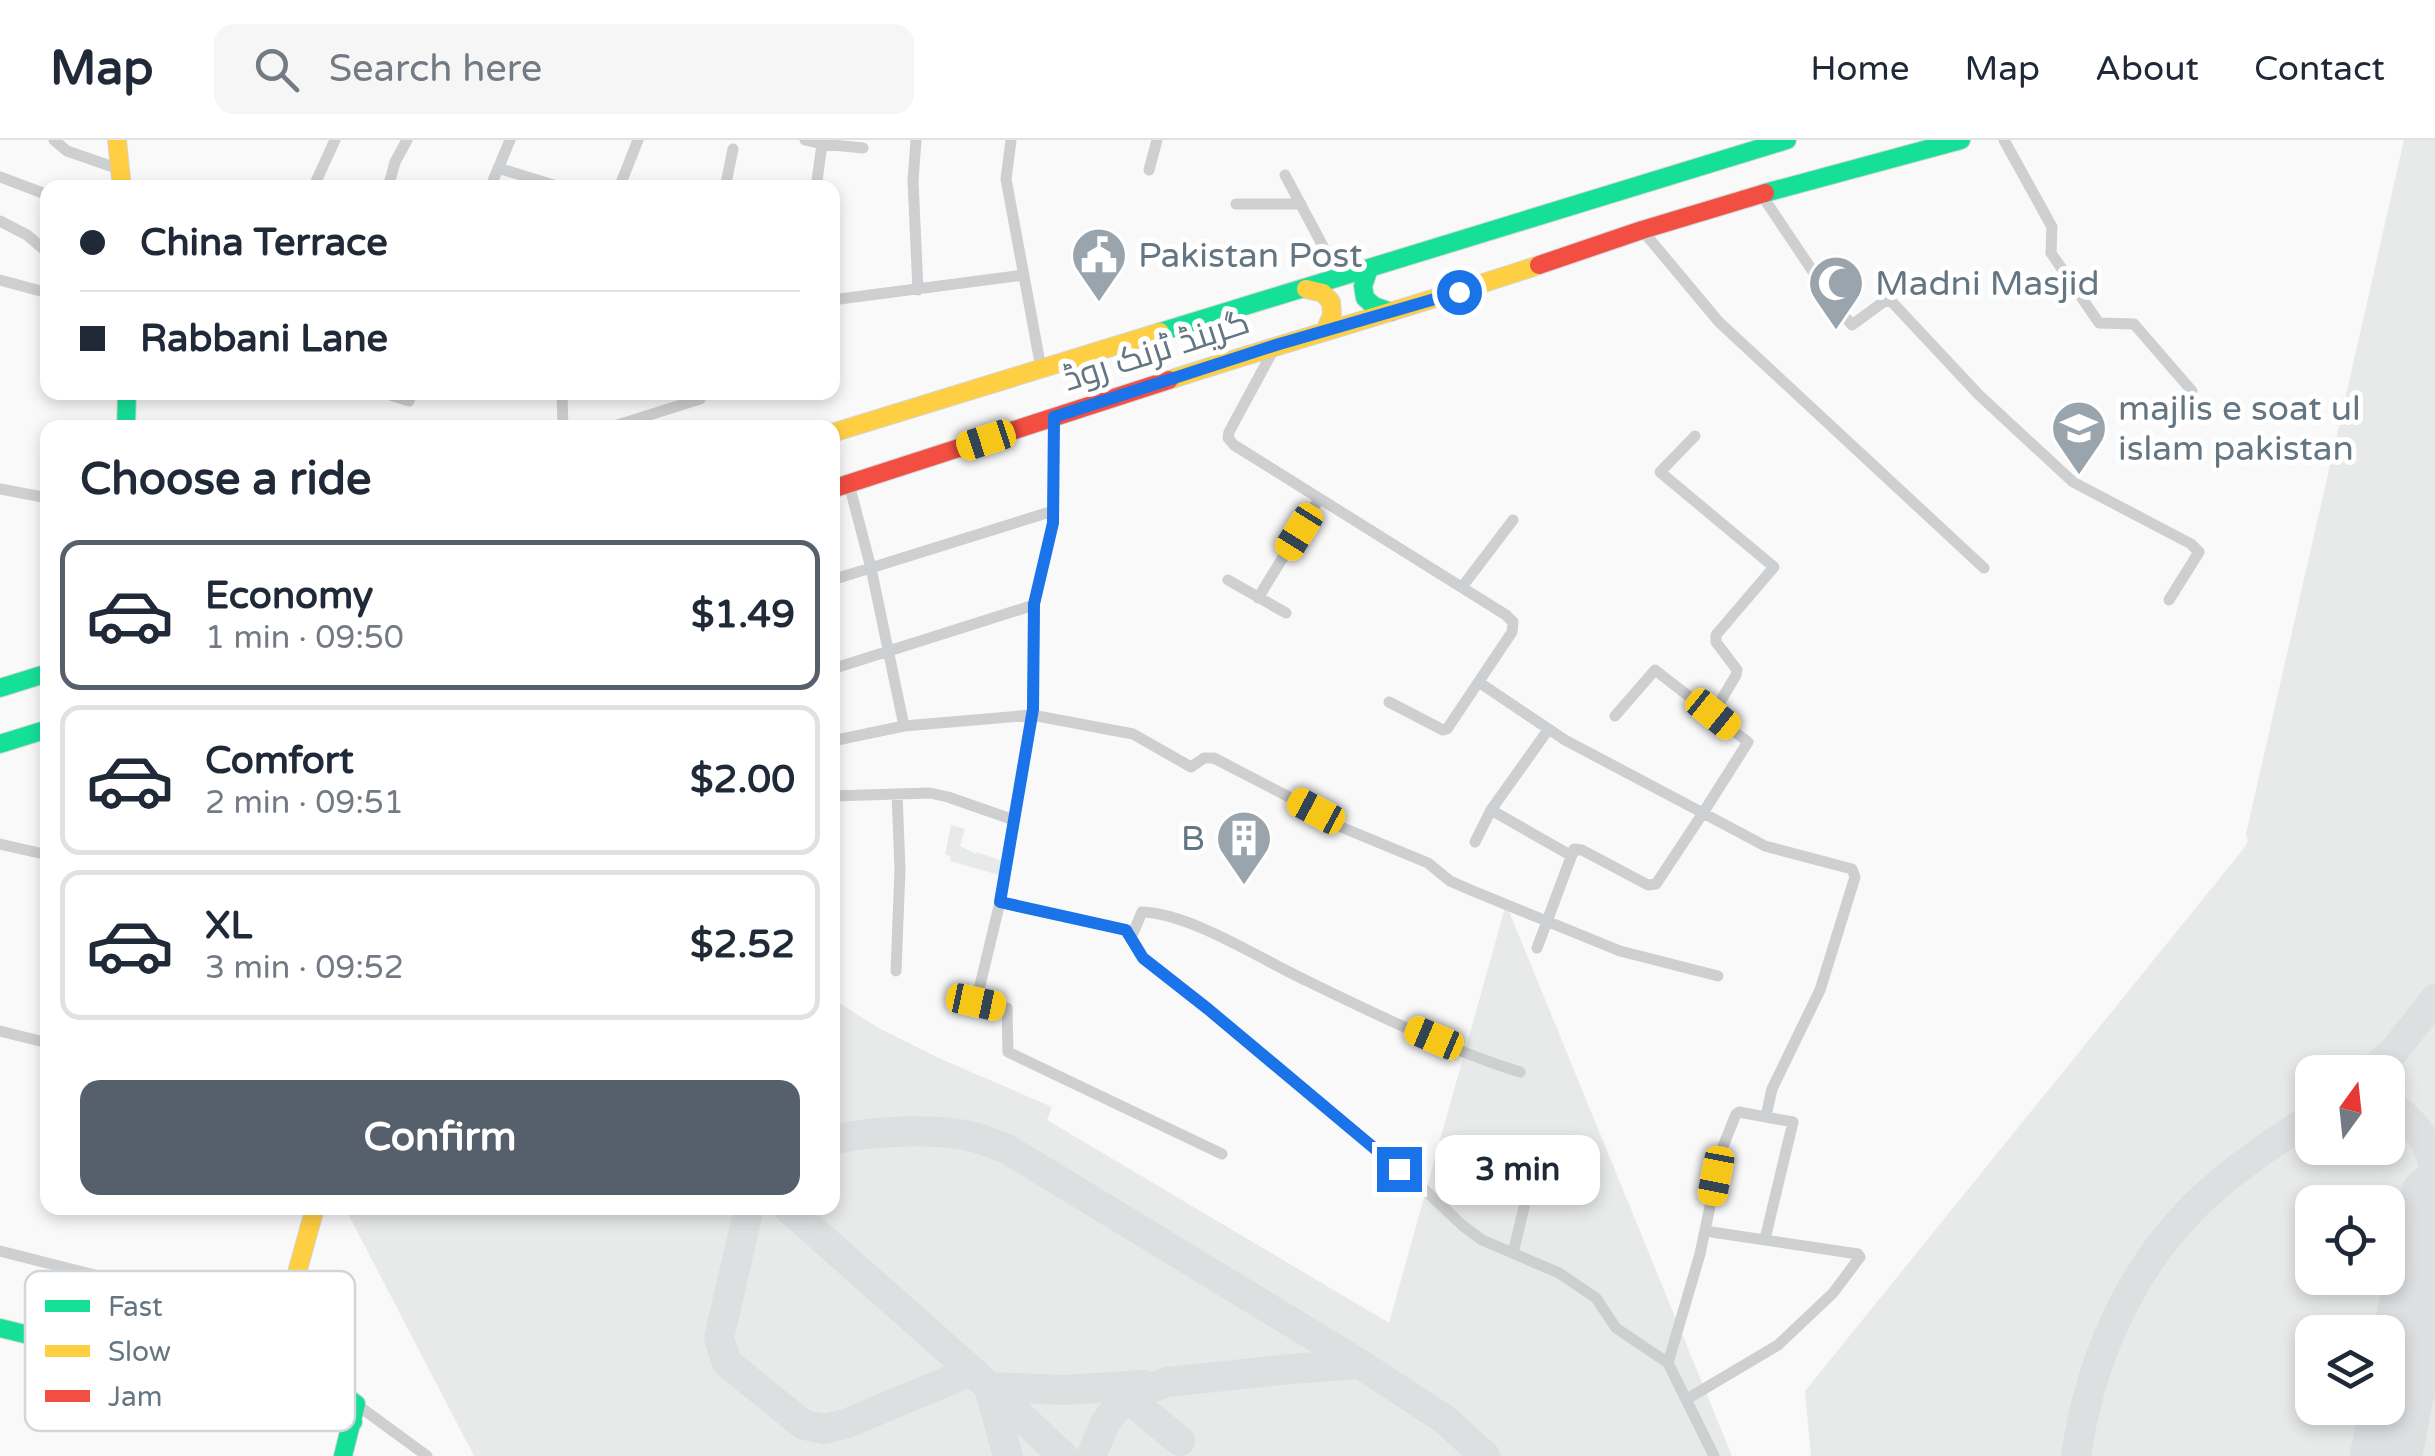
<!DOCTYPE html>
<html lang="en">
<head>
<meta charset="utf-8">
<style>
  :root { --surface:#fff; --page:#f6f6f7; --text:#1f2937; --muted:#747a83; --line:#e0e1e3; --accent:#56606c }
  body { margin:0; font-family:"Varela Round",Cairo,sans-serif; background:var(--page); color:var(--text); height:100vh; display:flex; flex-direction:column; font-size:38px; white-space:nowrap }
  * { box-sizing:border-box; margin:0 }
  p { font-size:32px; color:var(--muted) }
  .icon { flex:none; width:55px; height:55px; fill:none; stroke:currentColor; stroke-width:2; stroke-linecap:round; stroke-linejoin:round }
  .map { position:relative; flex:1; overflow:hidden }
  .details { position:absolute; left:40px; top:280px; width:800px; height:795px; display:flex; flex-direction:column; background:var(--surface); border-radius:20px; box-shadow:0 5px 15px #0003 }
  .details>* { flex:none }
  .banner { position:absolute; left:40px; top:40px; width:800px; height:220px; border-radius:20px; box-shadow:0 5px 15px #0003; display:grid; align-content:center; height:220px; padding:0 40px; background:var(--surface) }
  .needle { width:65px; rotate:15deg }
  .controls { position:absolute; left:2295px; top:915px; display:grid; gap:20px }
  .controls a { display:grid; place-items:center; width:110px; height:110px; border-radius:20px; background:var(--surface); box-shadow:0 5px 15px #0003; font-size:50px }
  .end { position:absolute; width:45px; height:45px; margin:-22px; border:12px solid #1a73e8; background:#fff; box-shadow:0 0 0 5px #fff }
  .from { border-radius:50% }
  .bubble { position:absolute; height:70px; border-radius:20px; background:var(--surface); box-shadow:0 5px 15px #0003; font-size:32px; font-weight:800; line-height:70px; text-align:center }
  .car { position:absolute; width:30px; height:60px; margin:-30px -15px; border-radius:12px; box-shadow:0 0 8px 2px #0007; background:linear-gradient(#f5c518 24%,#345 0 40%,#f5c518 0 76%,#345 0 86%,#f5c518 0) }
  .banner b { display:flex; align-items:center; gap:35px; height:95px; font-size:38px }
  .banner b+b { border-top:2px solid var(--line) }
  .banner i { width:25px; height:25px; background:var(--text) }
  ul { padding:0; list-style:none }
  li { display:flex; align-items:center; gap:30px; height:150px; margin:0 20px 15px; padding:0 20px; border:5px solid var(--line); border-radius:20px }
  li div { flex:1 }
  li b { display:block; font-size:38px }
  li em { font-style:normal; font-weight:800 }
  li.on { border-color:var(--accent) }
  li>.icon { width:90px; height:90px; stroke-width:1.5 }
  h2 { padding:0 40px; font-size:45px; line-height:120px }
  .primary-button { display:flex; gap:20px; margin-top:auto; padding:20px 40px }
  .primary-button a { flex:1; height:115px; border-radius:20px; background:var(--accent); color:#fff; font-size:40px; font-weight:800; line-height:115px; text-align:center }
  header { display:flex; align-items:center; gap:60px; box-sizing:border-box; height:140px; padding:0 50px; background:var(--surface); border-bottom:2px solid var(--line) }
  header strong { font-size:48px }
  nav { display:flex; gap:55px; margin-inline-start:auto; font-size:35px }
  .search { width:700px; height:90px; background:var(--page); display:flex; align-items:center; gap:25px; box-sizing:border-box; padding:0 35px; border-radius:20px; color:var(--muted); font-size:38px }
  .map>svg:first-child { display:block }
</style>
</head>
<body>
<header>
<strong>Map</strong>
<div class="search"><svg class="icon" aria-label="search" viewBox="0 0 24 24"><circle cx="10" cy="10" r="6"/><path d="M15 15l6 6"/></svg>Search here</div>
<nav><a>Home</a><a>Map</a><a>About</a><a>Contact</a></nav>
</header>
<div class="map">
<svg width="2435" height="1316" viewBox="0 0 2435 1316">
  <rect width="100%" height="100%" fill="#f9f9f9"/>
  <path fill="#e8e9e9" fill-rule="evenodd" d="M2404,0H2435V1316H1811L1805,1251L2245,707L2248,701L2246,694ZM2388,932V1008H2312V932ZM2312,1062H2388V1138H2312ZM2312,1192H2388V1268H2312Z
    M951,685L965,689L960,706L976,714L977,712L1002,721L999,735L950,721L951,717L945,714Z
    M1506,764L1732,1316H474L345,1068H832L833,859L877,887L941,919L1052,967L1047,980L1389,1183Z"/>
  <g fill="none" stroke-linecap="round" stroke-linejoin="round">
    <path stroke="#dedfe0" stroke-width="30" d="M2370,932L2394,911L2435,859
      M2388,964C2414,979 2432,1005 2435,1035
      M832,1000C871,991 938,987 977,998C987,1001 997,1005 1007,1009L1360,1224L1444,1279L1485,1316
      M749,1068L719,1198L727,1223L804,1285L825,1289L845,1284L972,1231
      M788,1068L972,1231L1063,1316
      M1126,1257L1180,1301
      M1008,1316L989,1247L1065,1250L1144,1245
      M1091,1316L1105,1283L1126,1257L1167,1242L1291,1229L1360,1224
      M2076,1316C2091,1212 2137,1112 2219,1044C2248,1019 2281,998 2312,977"/>
    <path stroke="#dedfe0" stroke-width="72" d="M2386,1316L2435,1060"/>
    <g stroke="#d5d6d7" stroke-width="20">
      <path id="fast" d="M1765,53L1961,0
        M1369,129L1363,146L1365,158L1374,166L1391,172
        M1160,192L1787,0
        M126,288L127,252
        M0,548L48,533
        M0,604L48,589
        M0,1188L339,1271L353,1282
        M283,1192L287,1218L291,1226L335,1249L356,1264L343,1316"/>
    </g>
    <g stroke="#d5d6d7" stroke-width="20">
      <path id="slow" d="M117,0L122,48
        M1306,149L1323,153L1331,162L1332,175L1325,191
        M1169,240C1292,200 1417,166 1539,125
        M832,293L1160,192
        M258,1250L283,1183L315,1068"/>
    </g>
    <g stroke="#d5d6d7" stroke-width="20">
      <path id="jam" d="M1539,125L1642,90L1765,53
        M832,349L1169,240"/>
    </g>
    <path stroke="#cecfd0" stroke-width="11" d="M54,0L67,11L119,29
      M805,0L822,4L863,8
      M916,0L913,41L918,150
      M1011,0L1006,39L1041,228
      M2004,0L2052,87L2051,113L2099,183L2134,184L2192,251
      M498,28L563,48
      M1149,30L1157,0
      M1285,35L1340,138
      M0,37L48,55
      M313,48L335,0
      M388,48L395,22L407,0
      M490,48L510,0
      M619,48L638,0
      M725,48L733,9
      M816,48L822,4
      M1761,54L1836,166L1852,185L1886,160L1892,162L1979,255L2073,342L2191,404L2199,412L2169,460
      M1236,64H1301
      M0,81L27,95L48,113
      M1642,90L1719,182L1984,428
      M0,140L48,153
      M832,160L1024,135
      M1276,205L1229,292L1228,298L1234,305L1506,475L1513,482L1512,492L1447,589L1443,590L1389,562
      M381,252L409,261L412,252
      M562,252L563,288
      M1054,277L1053,383L1034,465L1033,569L1000,762L976,862L1007,868L1008,912L1222,1014
      M608,288L700,259L698,252
      M1695,296L1660,332L1774,427L1716,495V502L1737,530L1736,535L1713,574
      M849,344L871,428L904,586
      M0,349L48,358
      M832,440L1053,371
      M1228,440L1286,473
      M1462,447L1513,380
      M1258,458L1319,359
      M832,529L1034,465
      M1480,543L1565,600L1703,673L1748,602L1655,530L1615,576
      M832,601L904,586L1032,575L1133,594L1191,627L1204,618H1214L1316,671L1341,687L1428,723L1450,741L1473,751L1620,811L1718,836
      M832,656L930,653L948,657L1014,680
      M1491,670L1570,715
      M1475,702L1491,670L1548,590
      M0,704L48,715
      M1000,762L1126,790L1143,818L1208,869L1426,1051L1462,1085L1482,1100L1559,1133L1596,1158L1616,1188L1668,1223L1714,1316
      M1131,798L1142,772C1188,773 1256,816 1299,837C1371,872 1444,908 1520,932
      M1537,808L1574,709L1582,710L1648,745L1656,744L1703,673L1765,706L1852,729L1855,737L1820,850L1772,949L1766,976
      M896,831L900,729L897,654
      M0,891L48,903
      M0,1111L283,1183
      M1513,1113L1532,1034
      M1668,1223L1700,1114L1722,1009L1736,974L1739,972L1793,982L1765,1099
      M1687,1259L1778,1205L1833,1153L1860,1117L1858,1114L1705,1091
      M356,1264L427,1316"/>
    <use href="#fast" stroke="#16e098" stroke-width="18"/>
    <use href="#slow" stroke="#ffcf43" stroke-width="18"/>
    <use href="#jam" stroke="#f24e42" stroke-width="18"/>
  </g>
  <g fill="none" stroke-linecap="round" stroke-linejoin="round">
    <path stroke="#1a73e8" stroke-width="12" d="M1399,1029L1208,869L1143,818L1126,790L1000,762L1033,569L1034,464L1053,383L1054,277L1276,205L1459,152"/>
  </g>
  <defs>
    <g id="civic-pin" transform="scale(2.875)"><path d="M0 17L-7.5 6A9.5 9.5 0 1 1 7.5 6Z" fill="#99a4ac" stroke="#fff"/><path d="M-.6-6.5H3V-4.5H.6V-3L4-1V1h2V6H-6V1h2V-1L-.6-3ZM-1.2 2.5V6h2.4V2.5Z" fill="#fff"/></g>
    <g id="mosque-pin" transform="scale(2.875)"><path d="M0 17L-7.5 6A9.5 9.5 0 1 1 7.5 6Z" fill="#99a4ac" stroke="#fff"/><path d="M3.5-4.9A6 6 0 1 0 3.5 4.9A5 5 0 1 1 3.5-4.9Z" fill="#fff"/></g>
    <g id="school-pin" transform="scale(2.875)"><path d="M0 17L-7.5 6A9.5 9.5 0 1 1 7.5 6Z" fill="#99a4ac" stroke="#fff"/><path d="M0-5L7-2L0 1L-7-2ZM-4 1L0 2.5L4 1V4Q0 6-4 4Z" fill="#fff"/></g>
    <g id="building-pin" transform="scale(2.875)"><path d="M0 17L-7.5 6A9.5 9.5 0 1 1 7.5 6Z" fill="#99a4ac" stroke="#fff"/><path d="M-4-6H4V6H1V3H-1V6H-4ZM-2.5-4.3h1.7v1.8h-1.7ZM.8-4.3h1.7v1.8H.8ZM-2.5-1h1.7V.8h-1.7ZM.8-1h1.7V.8H.8Z" fill="#fff"/></g>
  </defs>
  <g fill-rule="evenodd">
    <use href="#civic-pin" x="1099" y="115"/>
    <use href="#mosque-pin" x="1836" y="143"/>
    <use href="#school-pin" x="2079" y="288"/>
    <use href="#building-pin" x="1244" y="698"/>
  </g>
  <g text-anchor="middle" stroke-width="10" stroke-linejoin="round" paint-order="stroke">
    <g font-size="35" fill="#657683" stroke="#fff" text-anchor="start">
      <text x="1138" y="127">Pakistan Post</text>
      <text x="1875" y="155">Madni Masjid</text>
      <text x="2118" y="280">majlis e soat ul<tspan x="2118" dy="40">islam pakistan</tspan></text>
      <text x="1205" y="710" text-anchor="end">B</text>
    </g>
    <g font-size="35" fill="#657683" stroke="#fff">
      <text transform="translate(1156 210) rotate(-18)" y="12">گرینڈ ٹرنک روڈ</text>
    </g>
  </g>
  <rect x="25" y="1131" width="330" height="160" rx="15" fill="#fff" stroke="#d1d6da" stroke-width="2.5"/>
  <rect x="45" y="1160" width="45" height="12" fill="#16e098"/>
  <rect x="45" y="1205" width="45" height="12" fill="#ffcf43"/>
  <rect x="45" y="1250" width="45" height="12" fill="#f24e42"/>
  <g font-size="28" fill="#657683">
    <text x="108" y="1176">Fast</text>
    <text x="108" y="1221">Slow</text>
    <text x="108" y="1266">Jam</text>
  </g>
</svg>
<div class="controls">
<a><svg class="needle" viewBox="-14 -14 28 28"><path d="M0-13l5 13h-10z" fill="#e53935"/><path d="M0 13l5-13h-10z" fill="#747a83"/></svg></a>
<a><svg class="icon" aria-label="locate" viewBox="0 0 24 24"><circle cx="12" cy="12" r="6"/><path d="M12 2v4M12 18v4M2 12h4M18 12h4"/></svg></a>
<a><svg class="icon" aria-label="layers" viewBox="0 0 24 24"><path d="M12 4l9 5-9 5-9-5zM3 14l9 5 9-5"/></svg></a>
</div>
<i class="end from" style="left:1459px;top:152px"></i>
<i class="end" style="left:1399px;top:1029px"></i>
<div class="bubble" style="left:1435px;top:995px;width:165px">3 min</div>
<i class="car" style="left:986px;top:300px;rotate:252deg"></i>
<i class="car" style="left:1299px;top:392px;rotate:212deg"></i>
<i class="car" style="left:1713px;top:574px;rotate:129deg"></i>
<i class="car" style="left:1316px;top:671px;rotate:298deg"></i>
<i class="car" style="left:976px;top:862px;rotate:102deg"></i>
<i class="car" style="left:1434px;top:898px;rotate:293deg"></i>
<i class="car" style="left:1716px;top:1036px;rotate:191deg"></i>
<div class="banner">
<b><i class="from"></i>China Terrace</b>
<b><i></i>Rabbani Lane</b>
</div>
<section class="details">
<h2>Choose a ride</h2>
<ul>
<li class="on"><svg class="icon" aria-label="car" viewBox="0 0 24 24"><path d="M5 17H2v-5l4-1 3-4h7l3 4 3 1v5h-3M9 17h6M6 11h13"/><circle cx="7" cy="17" r="2"/><circle cx="17" cy="17" r="2"/></svg><div><b>Economy</b><p>1 min · 09:50</p></div><em>$1.49</em></li>
<li><svg class="icon" aria-label="car" viewBox="0 0 24 24"><path d="M5 17H2v-5l4-1 3-4h7l3 4 3 1v5h-3M9 17h6M6 11h13"/><circle cx="7" cy="17" r="2"/><circle cx="17" cy="17" r="2"/></svg><div><b>Comfort</b><p>2 min · 09:51</p></div><em>$2.00</em></li>
<li><svg class="icon" aria-label="car" viewBox="0 0 24 24"><path d="M5 17H2v-5l4-1 3-4h7l3 4 3 1v5h-3M9 17h6M6 11h13"/><circle cx="7" cy="17" r="2"/><circle cx="17" cy="17" r="2"/></svg><div><b>XL</b><p>3 min · 09:52</p></div><em>$2.52</em></li>
</ul>
<div class="primary-button"><a>Confirm</a></div>
</section>
</div>
</body>
</html>
